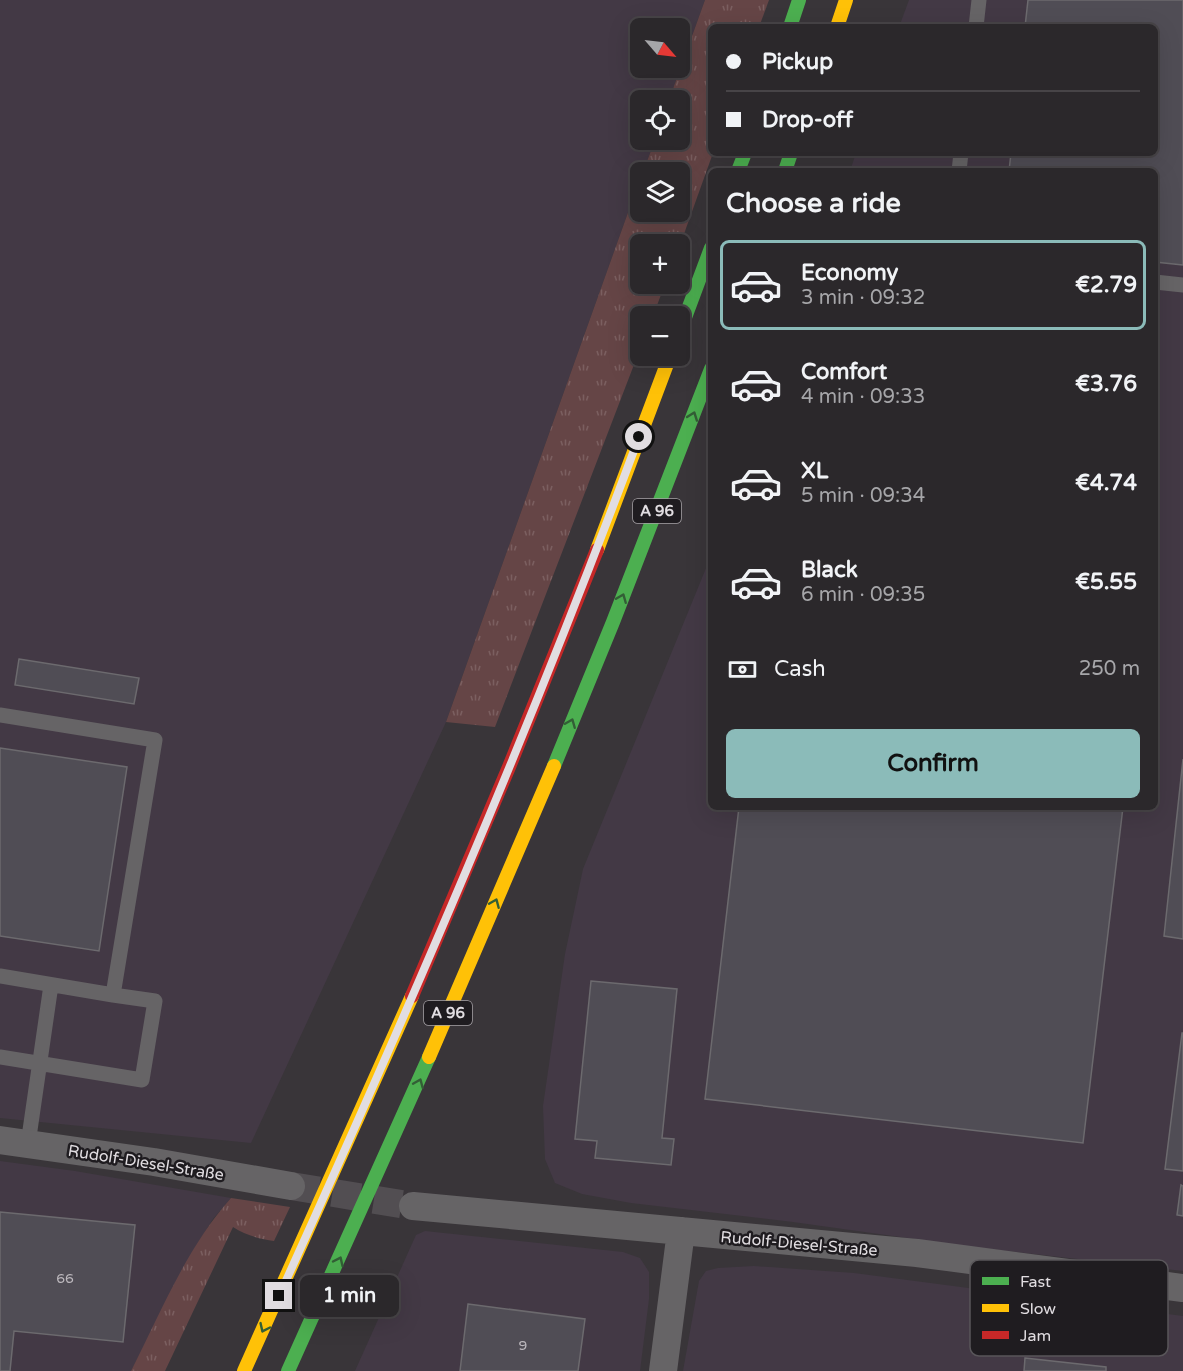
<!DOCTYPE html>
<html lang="en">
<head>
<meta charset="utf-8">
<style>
  :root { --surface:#2b282b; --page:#333033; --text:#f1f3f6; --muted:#a6a6a9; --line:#474447; --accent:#8bbbb9 }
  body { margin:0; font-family:"Varela Round",sans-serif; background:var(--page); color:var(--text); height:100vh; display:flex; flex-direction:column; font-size:22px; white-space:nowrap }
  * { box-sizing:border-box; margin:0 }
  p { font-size:20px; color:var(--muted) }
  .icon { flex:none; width:33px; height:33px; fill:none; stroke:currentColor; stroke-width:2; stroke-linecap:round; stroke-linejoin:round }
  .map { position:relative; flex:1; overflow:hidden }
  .details { position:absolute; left:708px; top:168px; width:450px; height:642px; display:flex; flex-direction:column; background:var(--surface); border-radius:9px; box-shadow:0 6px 24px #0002,0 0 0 2px var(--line) }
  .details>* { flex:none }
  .banner { position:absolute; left:708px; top:24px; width:450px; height:132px; border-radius:9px; box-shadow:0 6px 24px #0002,0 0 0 2px var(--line); display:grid; align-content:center; height:132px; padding:0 18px; background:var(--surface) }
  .needle { width:39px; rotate:118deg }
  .buttons { position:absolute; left:630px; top:18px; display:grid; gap:12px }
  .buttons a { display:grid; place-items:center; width:60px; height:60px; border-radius:9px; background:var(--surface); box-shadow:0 6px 24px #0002,0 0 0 2px var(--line); font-size:30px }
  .end { position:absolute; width:27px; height:27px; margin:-14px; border:8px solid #e1dde1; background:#111; box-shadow:0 0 0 3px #111 }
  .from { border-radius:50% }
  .bubble { position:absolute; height:42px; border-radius:9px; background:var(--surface); box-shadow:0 6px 24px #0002,0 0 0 2px var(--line); font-size:20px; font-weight:700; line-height:42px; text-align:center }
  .banner b { display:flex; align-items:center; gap:21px; height:57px; font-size:22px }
  .banner b+b { border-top:2px solid var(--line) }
  .banner i { width:15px; height:15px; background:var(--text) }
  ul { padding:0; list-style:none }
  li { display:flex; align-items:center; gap:18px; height:90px; margin:0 12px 9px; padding:0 6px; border:3px solid transparent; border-radius:9px }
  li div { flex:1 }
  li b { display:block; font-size:22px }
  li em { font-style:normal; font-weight:700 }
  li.current { border-color:var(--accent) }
  li>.icon { width:54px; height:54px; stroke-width:1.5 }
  h2 { padding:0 18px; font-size:27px; line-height:72px }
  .pay { display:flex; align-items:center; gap:15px; height:66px; padding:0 18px; font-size:22px }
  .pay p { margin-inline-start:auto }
  .cta { display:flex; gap:12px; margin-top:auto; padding:12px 18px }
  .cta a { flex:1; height:69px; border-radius:9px; background:var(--accent); color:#111; font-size:24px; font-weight:700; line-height:69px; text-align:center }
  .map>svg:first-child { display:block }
</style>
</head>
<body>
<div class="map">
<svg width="1183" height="1371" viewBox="0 0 1183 1371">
  <defs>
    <pattern id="grass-tufts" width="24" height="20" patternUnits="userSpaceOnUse" patternTransform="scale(1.5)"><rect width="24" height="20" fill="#654546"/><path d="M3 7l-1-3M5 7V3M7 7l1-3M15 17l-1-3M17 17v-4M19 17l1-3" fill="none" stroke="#7b5f60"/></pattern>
  </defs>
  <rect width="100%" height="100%" fill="#393539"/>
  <path fill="#433945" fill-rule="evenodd" d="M0,0H705L669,100H640V140H655L643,172H640V179L446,722L251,1143L0,1118ZM640,28H680V68H640Z
    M909,0H1183V1271L972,1247L793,1222L631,1203L582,1194L555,1183L545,1159L543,1106L565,954L583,869L711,556V807H1155V171H850L856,153H1155V27H899Z
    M0,1161L75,1171L231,1198L213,1219L196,1246L131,1371H0Z
    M425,1231L623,1252L640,1258L649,1272V1299L640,1371H355L416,1235Z
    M754,1266L854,1273L1183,1316V1371H683L699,1281L706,1271L718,1268Z"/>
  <path fill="url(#grass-tufts)" d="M705,0H769L759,27H711V153H713L680,245L640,244V284H665L653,316H640V349L495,727L446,722L640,179V212H680V172H643L655,140H680V100H669Z
    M231,1198L290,1207L274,1241C260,1239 245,1235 233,1227L165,1371H131C161,1312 187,1247 231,1198Z"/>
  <path fill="#504d55" stroke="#6c6a6e" stroke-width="1.5" d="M1028,0H1183V265L1155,262V171H1009L1011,153H1155V27H1025Z
    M19,659L139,678L134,704L15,685Z
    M0,748L127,767L99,951L0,936Z
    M1183,759V939L1164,936Z
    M739,807H1123L1083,1143L705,1099Z
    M591,981L677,989L662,1138L674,1139L671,1165L595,1158L597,1141L575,1139Z
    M1182,1033H1183V1171L1165,1169Z
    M1181,1185L1183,1186V1216L1177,1215Z
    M0,1212L135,1225L123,1342L14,1331L10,1371H0Z
    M468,1304L585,1319L578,1371H460Z
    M1025,1358L1106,1367V1371H1024Z"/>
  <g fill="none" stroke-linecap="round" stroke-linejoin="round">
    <path stroke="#524e52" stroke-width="28" stroke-dasharray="28 14" stroke-linecap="butt" d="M291,1186L413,1206"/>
    <path stroke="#666466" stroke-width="15" d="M976,27L979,0
      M959,171L961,153
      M1155,282L1183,285
      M0,715L155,740L113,995L0,976
      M0,1057L142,1080L155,1001L113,995
      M28,1144L51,985"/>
    <path stroke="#666466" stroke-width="28" d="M0,1140L154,1162L291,1186
      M413,1206L917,1253L1183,1288
      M663,1371L681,1231"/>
    <path stroke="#4caf50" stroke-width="14" d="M790,27L799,0
      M738,171L745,153
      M785,171L791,153
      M680,331L711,248
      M554,766L613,622L711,369
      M288,1371L429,1057"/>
    <path stroke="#ffc107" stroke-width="14" d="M837,27L846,0
      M597,550L670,356
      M429,1057L554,766
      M244,1371L412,996"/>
    <path stroke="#c62828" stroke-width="14" d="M412,996L509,767L597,550"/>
  </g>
  <defs><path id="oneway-chevron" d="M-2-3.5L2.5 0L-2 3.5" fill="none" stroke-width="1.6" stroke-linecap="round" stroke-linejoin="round" transform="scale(1.5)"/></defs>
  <g stroke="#335e36">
    <use href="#oneway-chevron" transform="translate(693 416) rotate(-70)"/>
    <use href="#oneway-chevron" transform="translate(622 598) rotate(-68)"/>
    <use href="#oneway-chevron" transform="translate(571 723) rotate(-68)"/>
    <use href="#oneway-chevron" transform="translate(495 903) rotate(-67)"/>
    <use href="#oneway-chevron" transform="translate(419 1083) rotate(-67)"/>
    <use href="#oneway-chevron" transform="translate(339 1261) rotate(-65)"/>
    <use href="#oneway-chevron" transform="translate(264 1328) rotate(115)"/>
  </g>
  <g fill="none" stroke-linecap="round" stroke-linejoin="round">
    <path stroke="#e1dde1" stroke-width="8" d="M279,1296C407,1014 531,728 639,437"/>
  </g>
  <g text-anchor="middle" stroke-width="5" stroke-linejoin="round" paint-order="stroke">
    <g font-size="14" fill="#bdb9be">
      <text x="65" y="1283">66</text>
      <text x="523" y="1350">9</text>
    </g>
    <g fill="#1f1c20" stroke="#a7a3a7" stroke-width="1.5">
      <rect x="633" y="499" width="48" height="24" rx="4.5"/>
      <rect x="424" y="1001" width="48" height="24" rx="4.5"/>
    </g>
    <g font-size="15" font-weight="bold" fill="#e1dde1">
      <text x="657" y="516">A 96</text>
      <text x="448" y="1018">A 96</text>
    </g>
    <g font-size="16" fill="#e1dde1" stroke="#1f1c20">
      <text transform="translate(146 1162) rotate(9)" y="6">Rudolf-Diesel-Straße</text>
      <text transform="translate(799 1243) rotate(5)" y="6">Rudolf-Diesel-Straße</text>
    </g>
  </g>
  <rect x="970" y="1260" width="198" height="96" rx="9" fill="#1f1c20" stroke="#59565a" stroke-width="1.5"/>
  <rect x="982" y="1277" width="27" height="8" fill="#4caf50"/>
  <rect x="982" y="1304" width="27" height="8" fill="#ffc107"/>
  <rect x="982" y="1331" width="27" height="8" fill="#c62828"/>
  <g font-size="16" fill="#e1dde1">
    <text x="1020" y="1287">Fast</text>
    <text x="1020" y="1314">Slow</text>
    <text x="1020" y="1341">Jam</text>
  </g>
</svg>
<div class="buttons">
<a><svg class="needle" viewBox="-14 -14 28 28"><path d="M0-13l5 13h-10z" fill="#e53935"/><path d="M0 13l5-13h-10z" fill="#a6a6a9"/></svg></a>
<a><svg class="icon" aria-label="locate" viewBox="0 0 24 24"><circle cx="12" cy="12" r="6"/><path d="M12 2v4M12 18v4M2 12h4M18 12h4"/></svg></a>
<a><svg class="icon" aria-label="layers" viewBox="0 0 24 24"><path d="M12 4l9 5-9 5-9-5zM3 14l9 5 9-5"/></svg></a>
<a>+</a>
<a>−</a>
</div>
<i class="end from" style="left:639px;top:437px"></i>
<i class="end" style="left:279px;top:1296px"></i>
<div class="bubble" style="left:300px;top:1275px;width:99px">1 min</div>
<div class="banner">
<b><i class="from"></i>Pickup</b>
<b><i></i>Drop-off</b>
</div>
<section class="details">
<h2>Choose a ride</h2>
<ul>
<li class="current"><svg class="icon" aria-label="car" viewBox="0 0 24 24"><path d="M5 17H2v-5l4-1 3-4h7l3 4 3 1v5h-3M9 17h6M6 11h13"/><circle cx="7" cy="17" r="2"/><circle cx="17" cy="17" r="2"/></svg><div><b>Economy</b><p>3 min · 09:32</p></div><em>€2.79</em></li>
<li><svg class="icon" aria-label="car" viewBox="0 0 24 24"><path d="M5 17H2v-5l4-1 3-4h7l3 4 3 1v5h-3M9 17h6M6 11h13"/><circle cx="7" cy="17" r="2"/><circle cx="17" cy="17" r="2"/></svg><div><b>Comfort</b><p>4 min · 09:33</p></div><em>€3.76</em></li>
<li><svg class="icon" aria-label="car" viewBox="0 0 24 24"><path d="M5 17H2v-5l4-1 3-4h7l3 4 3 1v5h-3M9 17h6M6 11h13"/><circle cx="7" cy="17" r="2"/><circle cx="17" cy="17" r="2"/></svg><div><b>XL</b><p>5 min · 09:34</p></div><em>€4.74</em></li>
<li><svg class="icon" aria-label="car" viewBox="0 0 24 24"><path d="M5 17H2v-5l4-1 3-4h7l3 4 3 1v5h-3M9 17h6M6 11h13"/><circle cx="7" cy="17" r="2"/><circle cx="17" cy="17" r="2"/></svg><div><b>Black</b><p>6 min · 09:35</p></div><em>€5.55</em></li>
</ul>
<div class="pay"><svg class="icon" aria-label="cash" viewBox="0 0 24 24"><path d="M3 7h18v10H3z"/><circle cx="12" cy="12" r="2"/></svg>Cash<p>250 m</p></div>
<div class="cta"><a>Confirm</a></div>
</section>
</div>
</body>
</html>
